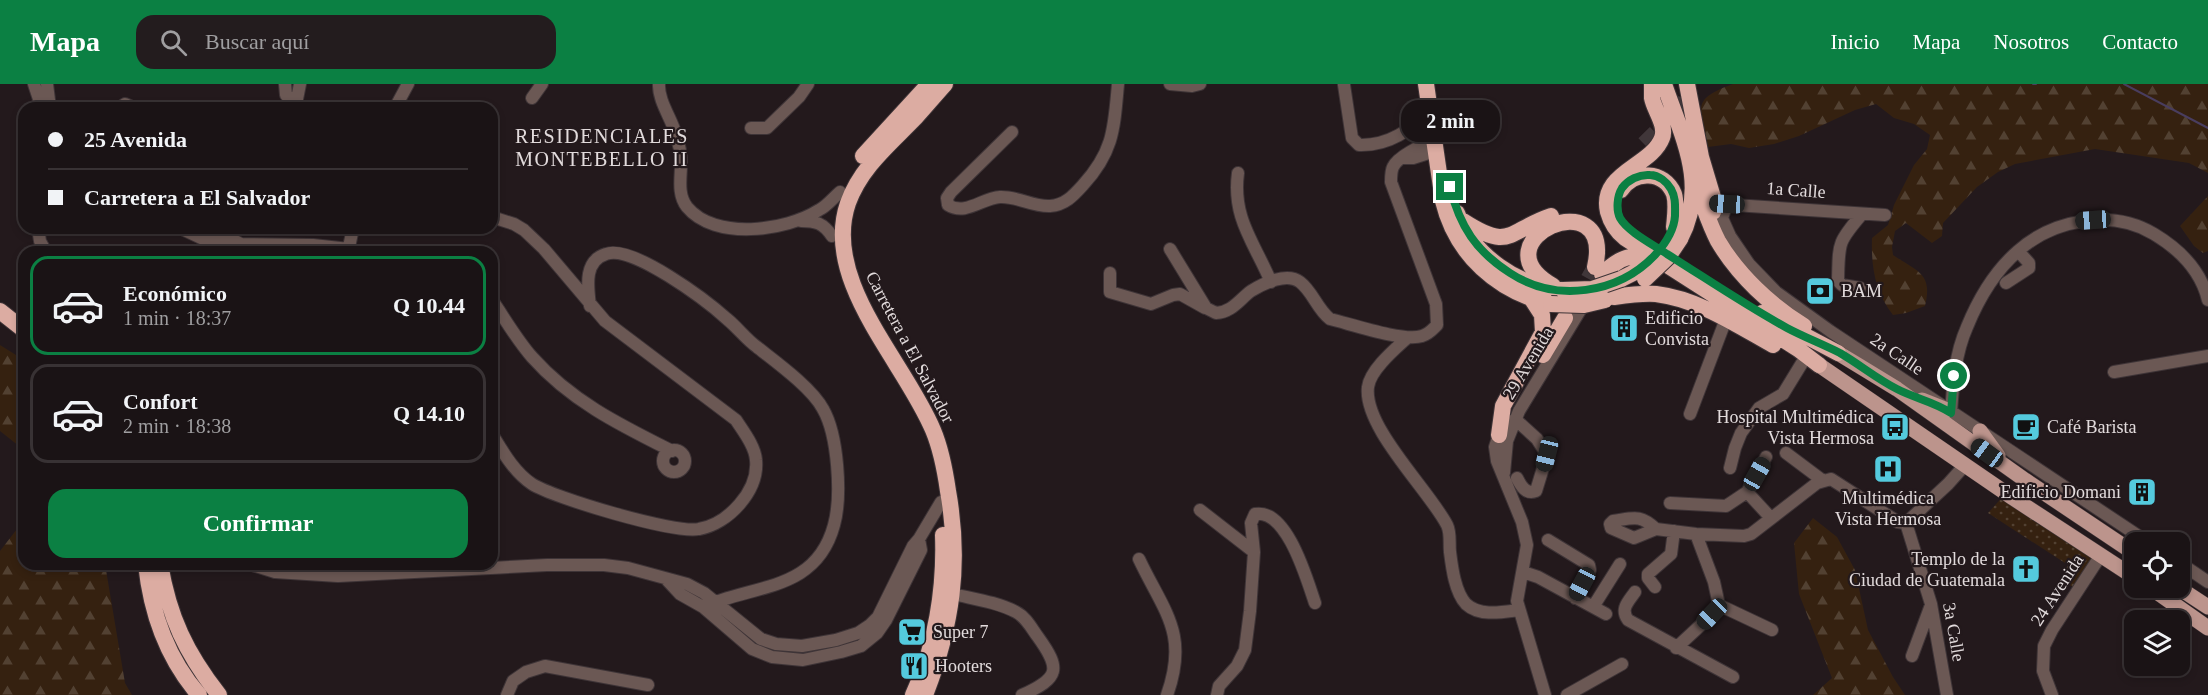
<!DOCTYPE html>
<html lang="es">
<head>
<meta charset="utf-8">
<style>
  :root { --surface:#1a1315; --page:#231c1e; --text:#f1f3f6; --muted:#9f9ea0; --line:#383234; --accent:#0b8043 }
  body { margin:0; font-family:"Times New Roman",serif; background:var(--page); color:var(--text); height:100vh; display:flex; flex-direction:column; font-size:22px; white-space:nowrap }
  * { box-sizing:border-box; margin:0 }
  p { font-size:20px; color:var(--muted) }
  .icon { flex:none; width:33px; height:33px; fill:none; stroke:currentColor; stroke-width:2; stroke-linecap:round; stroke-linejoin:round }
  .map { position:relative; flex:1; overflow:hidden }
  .drawer { position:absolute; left:18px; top:162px; width:480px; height:324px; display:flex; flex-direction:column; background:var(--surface); border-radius:18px; box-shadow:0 3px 9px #0003,0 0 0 2px var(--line) }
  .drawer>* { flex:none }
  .banner { position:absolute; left:18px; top:18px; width:480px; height:132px; border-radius:18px; box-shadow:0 3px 9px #0003,0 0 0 2px var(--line); display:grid; align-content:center; height:132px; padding:0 30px; background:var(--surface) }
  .tools { position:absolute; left:2124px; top:448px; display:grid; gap:12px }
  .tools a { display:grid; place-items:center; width:66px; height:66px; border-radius:12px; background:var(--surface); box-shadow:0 3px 9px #0003,0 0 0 2px var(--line); font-size:30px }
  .end { position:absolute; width:27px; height:27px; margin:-14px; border:8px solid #0b8043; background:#fff; box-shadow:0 0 0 3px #fff }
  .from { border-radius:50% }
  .bubble { position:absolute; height:42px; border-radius:18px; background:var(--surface); box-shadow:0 3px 9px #0003,0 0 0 2px var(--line); font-size:20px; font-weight:700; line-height:42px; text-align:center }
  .car { position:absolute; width:18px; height:36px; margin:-18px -9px; border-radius:8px; box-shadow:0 0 4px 2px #0007; background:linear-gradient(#222 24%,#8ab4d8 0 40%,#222 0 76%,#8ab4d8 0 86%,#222 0) }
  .banner b { display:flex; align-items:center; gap:21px; height:57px; font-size:22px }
  .banner b+b { border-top:2px solid var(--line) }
  .banner i { width:15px; height:15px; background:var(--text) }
  ul { padding:10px 0 0; list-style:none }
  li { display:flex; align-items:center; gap:18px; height:99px; margin:0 12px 9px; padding:0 18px; border:3px solid var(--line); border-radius:18px }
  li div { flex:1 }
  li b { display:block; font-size:22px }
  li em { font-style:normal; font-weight:700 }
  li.active { border-color:var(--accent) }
  li>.icon { width:54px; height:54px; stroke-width:1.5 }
  .button { display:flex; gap:12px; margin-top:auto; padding:12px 30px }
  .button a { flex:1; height:69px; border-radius:18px; background:var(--accent); color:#fff; font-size:24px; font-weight:700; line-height:69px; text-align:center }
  header { display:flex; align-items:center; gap:36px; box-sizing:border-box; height:84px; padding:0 30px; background:var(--accent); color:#fff }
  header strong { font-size:28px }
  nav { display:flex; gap:33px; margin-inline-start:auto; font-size:21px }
  .search { width:420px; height:54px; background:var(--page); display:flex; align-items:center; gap:15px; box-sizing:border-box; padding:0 21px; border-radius:18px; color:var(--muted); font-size:22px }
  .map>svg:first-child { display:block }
</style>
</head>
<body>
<header>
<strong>Mapa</strong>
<div class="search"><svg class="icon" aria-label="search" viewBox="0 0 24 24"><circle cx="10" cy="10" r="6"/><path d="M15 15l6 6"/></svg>Buscar aquí</div>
<nav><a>Inicio</a><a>Mapa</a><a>Nosotros</a><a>Contacto</a></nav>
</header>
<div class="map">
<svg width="2208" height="611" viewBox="0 0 2208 611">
  <defs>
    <pattern id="forest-firs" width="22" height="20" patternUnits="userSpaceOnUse" patternTransform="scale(1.5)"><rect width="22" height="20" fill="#352110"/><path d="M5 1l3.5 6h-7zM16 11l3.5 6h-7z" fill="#524132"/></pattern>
    <pattern id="park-dots" width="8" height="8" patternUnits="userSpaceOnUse" patternTransform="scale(1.5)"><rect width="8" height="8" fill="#352110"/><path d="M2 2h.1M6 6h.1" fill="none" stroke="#524132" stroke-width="1.8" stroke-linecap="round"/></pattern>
  </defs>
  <rect width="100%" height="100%" fill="#23191c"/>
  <path fill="url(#forest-firs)" d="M1733,0H2208V89L2189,79L2095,65L2015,80L1998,88L1977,103L1943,139L1942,152L1932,159L1906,139L1895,147L1892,163L1893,171C1918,188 1933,189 1925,222L1906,229L1893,231C1875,208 1871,183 1872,154L1888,141L1894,121L1914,81L1927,65L1930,51L1914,40L1894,34L1876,20L1855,26L1799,52L1774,60L1749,64L1731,60L1708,63C1701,23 1689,16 1733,0Z
    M2208,112V167L2203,169L2194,162L2180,142Z
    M0,261L24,276V366L0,347Z
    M1813,434L1837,453L1855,486L1868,546L1893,593L1905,611H1813L1832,594L1799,510L1794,459Z
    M24,436V480H105L125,599L132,611H0V467Z"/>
  <path fill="url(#park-dots)" d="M2006,409L2101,471L2079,507L2060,495L2068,481L1988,429Z"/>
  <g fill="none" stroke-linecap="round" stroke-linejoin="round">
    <path stroke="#493d5f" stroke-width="2" d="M2033,0H2036
      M2124,0L2208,44"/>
    <path stroke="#403639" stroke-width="16" stroke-dasharray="16 8" stroke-linecap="butt" d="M1644,60L1676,29L1681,13
      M1577,216L1595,183"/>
    <g stroke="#3e3437" stroke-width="14">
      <path id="minor" d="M34,0L39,15L38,24
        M47,0L50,24
        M285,0L286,11L291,15H297L300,0
        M659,0C658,17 672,35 676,51C678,59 681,66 681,74C682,90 676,109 687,123C715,157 786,147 819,126C827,122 833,114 840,108
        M1170,0L1192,2L1200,0
        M1344,1L1352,54L1359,61C1387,62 1414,46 1429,24
        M532,14L542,0
        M119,24L125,20L134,24
        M395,24L408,0
        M751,44H767L799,13L808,0
        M1012,48L951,108L947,114L948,121C966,132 982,114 1000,113C1017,112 1033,123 1050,122C1065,121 1073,112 1083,101C1114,67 1114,44 1118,0
        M1404,74H1413L1435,67
        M1238,89C1232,134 1254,158 1271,198
        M1719,120L1885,131
        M1727,120L1722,134L1730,152L1749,180L1776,208L1830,247L2149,459
        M492,133L514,140L524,146L544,165L605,237L736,336C743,347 755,362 756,376C759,407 728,440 699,445C675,450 554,414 532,400C514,388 503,368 492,350
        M801,137C816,137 823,139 832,152
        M38,144L40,157L46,168
        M180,144L231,168
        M208,144L241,160L313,161L349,165L353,168
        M1170,165L1206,224L1216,229C1232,228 1239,216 1251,207C1264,199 1287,188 1300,198C1313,208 1317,225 1330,235C1351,240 1403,258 1422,252C1429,250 1432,246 1437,241L1436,220L1391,98C1391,93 1391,87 1393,83C1398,72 1423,61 1434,56
        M348,168L353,144
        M1110,189V208L1151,220L1173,211L1180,210L1205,224
        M2006,199L2029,184V179L2018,167
        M1860,204L1842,201L1838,197C1839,159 1837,159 1862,130
        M492,216C505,235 517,256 532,273C571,317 620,341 672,367
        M590,222C588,204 583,177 606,170C632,160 707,217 727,235C738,244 746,255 757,263C776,278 812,304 823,325C838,351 842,412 834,441C816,508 754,500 703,523
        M1407,254C1395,265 1370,286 1368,303C1363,343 1429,406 1447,441C1451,449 1449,459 1450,468C1452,484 1455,508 1466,520C1480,533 1503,528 1519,526
        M2114,288L2208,272
        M1951,329C1953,300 1955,270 1967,243C1978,216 1995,187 2018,167C2054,135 2112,125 2154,150C2179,165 2201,187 2208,216
        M1690,330L1726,235
        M1515,335L1537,355L1547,371L1536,407C1526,411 1521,402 1517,394
        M1499,351L1495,363L1497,377L1522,438L1527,461L1517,517L1545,611
        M663 377a11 11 0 1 1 22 0a11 11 0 1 1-22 0Z
        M1786,369L1822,396
        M1730,384L1735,364L1741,349L1759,324L1783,310L1802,279
        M1504,389L1507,357L1519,327L1587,215
        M1747,408L1770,433
        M1670,419L1726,422L1747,408L1766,373
        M1200,426L1254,468
        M1906,439L1931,520L1947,611
        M1906,439L1948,400L1965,381
        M1656,445C1640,430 1634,434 1613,437L1610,440L1611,444L1634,454L1656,445L1696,450L1744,452L1751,450L1817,399L1831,395L1898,438L1906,439
        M1696,450L1714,498L1719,521L1772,546
        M1548,456L1589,481L1590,486L1575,514
        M1139,475C1164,528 1189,549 1167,611
        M2180,479L2208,498
        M249,480L275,488L338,492L547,481H604L628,484L687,500L704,509L761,555L776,560L802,562L836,556L858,549L870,541L878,533L913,462L919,455L941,418
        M1523,488L1538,493L1606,530
        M667,496L680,510L703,523L752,565L772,573L803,576L841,568L861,562L877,549L886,536L921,466L919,455
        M1655,503L1648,494V490L1671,470L1674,447
        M1635,508C1628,518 1620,525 1628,536L1733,593
        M953,510C974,515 997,518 1016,528C1026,533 1032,545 1038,553C1061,585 1060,594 1022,611
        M1593,523L1620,480
        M1676,564L1703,539L1719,521
        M1912,572L1931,521
        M507,611L513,597L526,588L545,582L648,601
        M1217,611L1219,602L1237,582L1245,566L1250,527L1254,468L1251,439L1255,430C1287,424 1307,496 1315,519
        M1567,611L1622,580
        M2052,611L2043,587L2044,562L2052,546L2101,471"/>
    </g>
    <g stroke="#3e3437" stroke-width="16">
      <path id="major" d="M1838,269L1897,305L2025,396L2134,469
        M1819,281L2013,414L2134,493
        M1922,316L1947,326
        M1980,347L1998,372
        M2151,504L2208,544
        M2179,504L2208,523"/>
    </g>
    <g stroke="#3e3437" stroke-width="18">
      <path id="highway" d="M1426,0L1443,117C1456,171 1498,208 1551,220
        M1652,0C1652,4 1652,10 1652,14C1654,26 1667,41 1662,54C1651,83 1599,88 1608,128C1611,139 1616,147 1625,154L1798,265L1819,281
        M1664,0C1682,53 1709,100 1680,155
        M1687,0L1701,73L1715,120L1713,128
        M863,72L929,0
        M1693,96C1702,116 1708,138 1718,157C1738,191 1771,222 1804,242
        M1621,106C1634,86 1664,86 1674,110C1677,120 1675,132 1674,143
        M1457,129C1473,172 1519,203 1563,206
        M1463,137C1511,168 1507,147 1551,132
        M1602,190C1620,174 1631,166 1654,181
        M1621,195L1637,187
        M1553,202C1473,156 1615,94 1595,183
        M1614,213C1628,211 1642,209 1656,210C1698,215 1737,241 1773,261
        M0,227L24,246
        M1762,229L1838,269
        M1543,271L1565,234
        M1499,351L1503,322L1543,248L1542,231L1531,214
        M146,480C151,528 167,574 199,611
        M160,480C169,533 186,569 219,611
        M913,611C936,563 945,503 943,451
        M925,611C952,542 961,480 948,407C945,386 941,365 933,346C905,278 821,197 848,119C861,83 890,60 915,34C925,23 935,11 945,0"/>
    </g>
    <use href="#minor" stroke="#6b5854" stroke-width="12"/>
    <use href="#major" stroke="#bc948c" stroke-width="15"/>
    <use href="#highway" stroke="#dcaca2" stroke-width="16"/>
    <g stroke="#3e3437" stroke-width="18" stroke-linecap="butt">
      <path id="highway-bridge" d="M1645,195L1668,173L1680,155
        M1563,206L1592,205L1621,195
        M1551,220L1584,221L1605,216"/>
    </g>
    <use href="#highway-bridge" stroke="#dcaca2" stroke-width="16"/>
  </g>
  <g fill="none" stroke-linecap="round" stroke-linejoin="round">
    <path stroke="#0b8043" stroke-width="8" d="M1450,103C1460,143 1476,167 1510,189C1556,219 1618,210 1655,171C1666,159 1674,147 1675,132C1675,122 1676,114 1671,105C1667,98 1659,91 1650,91C1639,90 1628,96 1622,104C1617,112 1616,126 1620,134C1628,148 1654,161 1667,170C1707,195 1745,221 1787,244C1804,253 1822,260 1840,269C1859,280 1877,295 1897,305C1914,314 1935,318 1951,329L1954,292"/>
  </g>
  <defs>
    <g id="bank-square" transform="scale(1.5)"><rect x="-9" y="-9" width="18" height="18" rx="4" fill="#54cadd" stroke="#23191c"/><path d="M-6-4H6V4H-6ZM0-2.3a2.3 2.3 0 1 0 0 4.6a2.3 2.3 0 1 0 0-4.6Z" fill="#111"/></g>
    <g id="building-square" transform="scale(1.5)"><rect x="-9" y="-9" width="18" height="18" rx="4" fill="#54cadd" stroke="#23191c"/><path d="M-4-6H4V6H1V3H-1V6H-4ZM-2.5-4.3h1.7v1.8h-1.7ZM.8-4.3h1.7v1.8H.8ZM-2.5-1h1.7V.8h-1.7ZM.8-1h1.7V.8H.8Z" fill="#111"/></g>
    <g id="bus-square" transform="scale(1.5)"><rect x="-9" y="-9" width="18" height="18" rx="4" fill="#54cadd" stroke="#23191c"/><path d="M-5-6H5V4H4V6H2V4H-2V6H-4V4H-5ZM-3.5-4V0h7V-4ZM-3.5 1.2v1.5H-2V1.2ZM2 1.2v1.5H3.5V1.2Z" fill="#111"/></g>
    <g id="cafe-square" transform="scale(1.5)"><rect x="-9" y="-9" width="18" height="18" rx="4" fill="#54cadd" stroke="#23191c"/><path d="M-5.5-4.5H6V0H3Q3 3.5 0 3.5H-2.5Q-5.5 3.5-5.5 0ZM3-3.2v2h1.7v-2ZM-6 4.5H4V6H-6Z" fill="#111"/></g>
    <g id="hospital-square" transform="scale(1.5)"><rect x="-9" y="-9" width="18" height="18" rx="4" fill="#54cadd" stroke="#23191c"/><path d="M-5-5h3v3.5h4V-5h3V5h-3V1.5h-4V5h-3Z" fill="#111"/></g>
    <g id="church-square" transform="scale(1.5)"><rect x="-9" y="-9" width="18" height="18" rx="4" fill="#54cadd" stroke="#23191c"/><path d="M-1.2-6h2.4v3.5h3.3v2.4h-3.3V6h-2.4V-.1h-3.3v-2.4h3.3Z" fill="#111"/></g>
    <g id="supermarket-square" transform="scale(1.5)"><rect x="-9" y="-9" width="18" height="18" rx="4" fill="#54cadd" stroke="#23191c"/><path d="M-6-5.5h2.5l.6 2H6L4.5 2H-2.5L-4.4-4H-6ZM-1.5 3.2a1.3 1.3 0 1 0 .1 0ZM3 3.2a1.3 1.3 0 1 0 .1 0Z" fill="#111"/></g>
    <g id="restaurant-square" transform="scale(1.5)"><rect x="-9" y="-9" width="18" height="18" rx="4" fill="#54cadd" stroke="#23191c"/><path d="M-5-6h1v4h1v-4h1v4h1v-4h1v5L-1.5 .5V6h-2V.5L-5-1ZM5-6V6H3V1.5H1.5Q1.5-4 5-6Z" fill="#111"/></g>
  </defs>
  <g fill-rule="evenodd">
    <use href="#bank-square" x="1820" y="207"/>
    <use href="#building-square" x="1624" y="244"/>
    <use href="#bus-square" x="1895" y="343"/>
    <use href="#cafe-square" x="2026" y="343"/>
    <use href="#hospital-square" x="1888" y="385"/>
    <use href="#building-square" x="2142" y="408"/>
    <use href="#church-square" x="2026" y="485"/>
    <use href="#supermarket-square" x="912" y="548"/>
    <use href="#restaurant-square" x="914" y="582"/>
  </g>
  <g text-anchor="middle" stroke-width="4.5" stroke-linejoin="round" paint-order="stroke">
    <g font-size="18" fill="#e2dbdc" stroke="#23191c">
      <text transform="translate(1796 106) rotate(4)" y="6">1a Calle</text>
      <text transform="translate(910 263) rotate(62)" y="6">Carretera a El Salvador</text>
      <text transform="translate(1897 270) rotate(34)" y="6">2a Calle</text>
      <text transform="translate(1528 279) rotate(-59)" y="6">29 Avenida</text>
      <text transform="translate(2057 506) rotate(-57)" y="6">24 Avenida</text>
      <text transform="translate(1954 548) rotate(80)" y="6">3a Calle</text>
    </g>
    <g font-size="18" fill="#e2dbdc" stroke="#23191c" text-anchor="start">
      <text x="1841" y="213">BAM</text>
      <text x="1645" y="240">Edificio<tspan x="1645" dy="21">Convista</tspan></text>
      <text x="1874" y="339" text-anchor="end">Hospital Multimédica<tspan x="1874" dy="21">Vista Hermosa</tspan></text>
      <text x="2047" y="349">Café Barista</text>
      <text x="2121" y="414" text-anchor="end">Edificio Domani</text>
      <text x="1888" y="420" text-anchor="middle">Multimédica<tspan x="1888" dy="21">Vista Hermosa</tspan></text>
      <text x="2005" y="481" text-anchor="end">Templo de la<tspan x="2005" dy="21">Ciudad de Guatemala</tspan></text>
      <text x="933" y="554">Super 7</text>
      <text x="935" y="588">Hooters</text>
    </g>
    <g font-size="20" letter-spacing="1.5" fill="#e2dbdc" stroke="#23191c">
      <text x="602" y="59">RESIDENCIALES<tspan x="602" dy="23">MONTEBELLO II</tspan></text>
    </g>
  </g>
</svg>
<div class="tools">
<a><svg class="icon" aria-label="locate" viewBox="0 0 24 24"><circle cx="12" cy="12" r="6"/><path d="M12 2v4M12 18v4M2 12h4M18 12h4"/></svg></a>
<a><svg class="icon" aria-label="layers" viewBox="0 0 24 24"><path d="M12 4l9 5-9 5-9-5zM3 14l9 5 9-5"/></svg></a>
</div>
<i class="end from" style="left:1954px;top:292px"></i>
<i class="end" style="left:1450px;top:103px"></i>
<div class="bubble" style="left:1401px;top:16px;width:99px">2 min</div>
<i class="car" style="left:1727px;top:120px;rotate:273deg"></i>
<i class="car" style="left:2093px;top:136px;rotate:266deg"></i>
<i class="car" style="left:1987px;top:369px;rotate:306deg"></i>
<i class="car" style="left:1547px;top:370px;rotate:194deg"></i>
<i class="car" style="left:1757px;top:390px;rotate:29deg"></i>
<i class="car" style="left:1582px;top:500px;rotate:208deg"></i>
<i class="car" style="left:1712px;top:530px;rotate:224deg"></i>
<div class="banner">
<b><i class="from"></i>25 Avenida</b>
<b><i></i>Carretera a El Salvador</b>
</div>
<section class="drawer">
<ul>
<li class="active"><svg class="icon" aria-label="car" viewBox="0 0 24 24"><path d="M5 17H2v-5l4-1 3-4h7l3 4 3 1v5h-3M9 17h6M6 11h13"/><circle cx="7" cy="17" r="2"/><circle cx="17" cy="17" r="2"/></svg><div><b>Económico</b><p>1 min · 18:37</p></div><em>Q 10.44</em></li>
<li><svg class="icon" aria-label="car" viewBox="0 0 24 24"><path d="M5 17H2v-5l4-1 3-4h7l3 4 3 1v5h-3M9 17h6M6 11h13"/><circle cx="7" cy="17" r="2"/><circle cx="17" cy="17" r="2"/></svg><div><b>Confort</b><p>2 min · 18:38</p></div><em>Q 14.10</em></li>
</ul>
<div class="button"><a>Confirmar</a></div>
</section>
</div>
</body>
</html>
